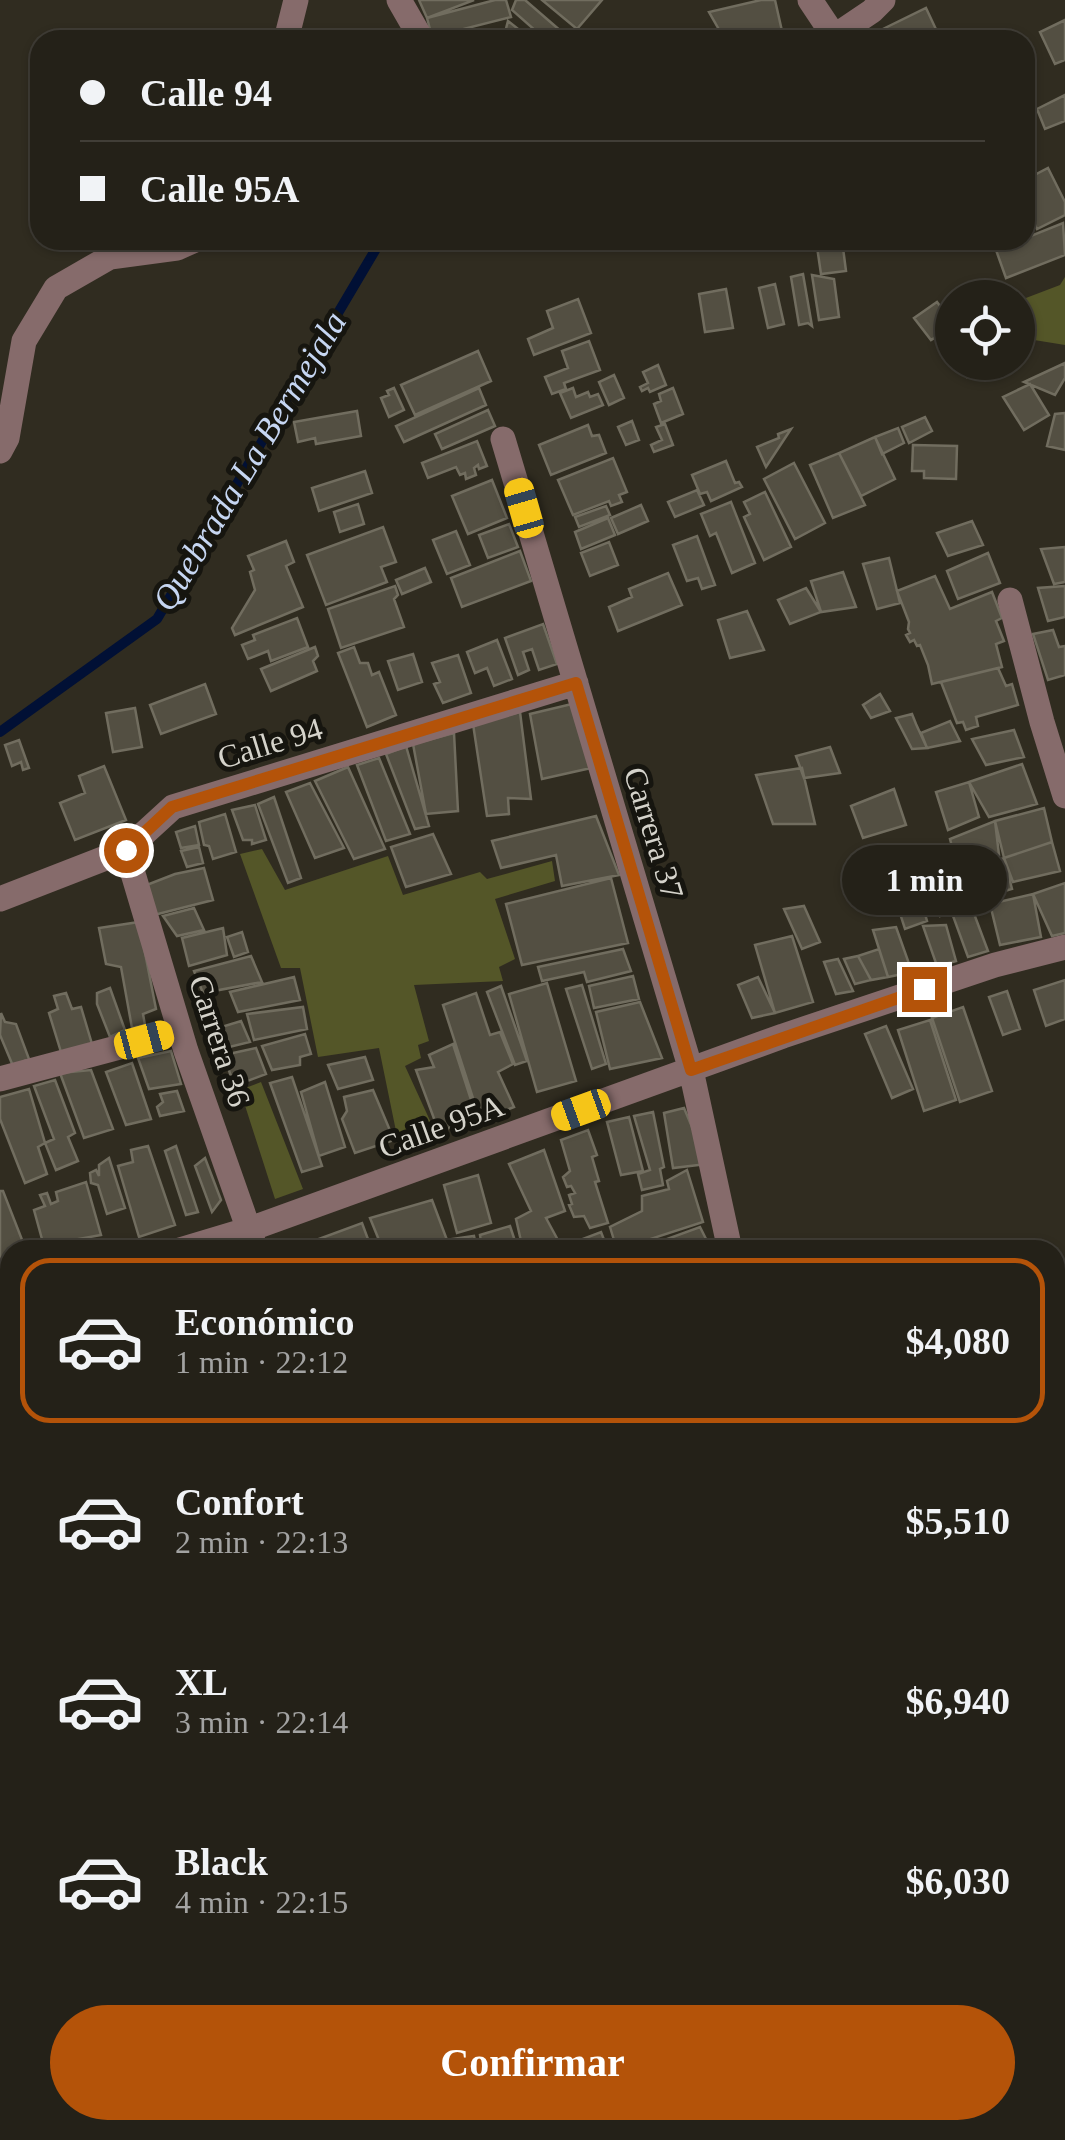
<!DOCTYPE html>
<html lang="es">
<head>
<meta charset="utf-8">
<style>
  :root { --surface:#242118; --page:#302e25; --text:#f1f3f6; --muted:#a3a3a2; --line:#413e37; --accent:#b45309 }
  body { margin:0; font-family:"Times New Roman",serif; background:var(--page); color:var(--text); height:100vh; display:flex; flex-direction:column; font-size:38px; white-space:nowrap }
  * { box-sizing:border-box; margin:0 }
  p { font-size:32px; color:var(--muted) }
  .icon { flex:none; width:55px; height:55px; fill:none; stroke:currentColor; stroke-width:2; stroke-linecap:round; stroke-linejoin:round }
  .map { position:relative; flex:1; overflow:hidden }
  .sheet { position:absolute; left:0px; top:1240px; width:1065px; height:900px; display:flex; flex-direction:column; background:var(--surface); border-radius:30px 30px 0 0; box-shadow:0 2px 8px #0004,0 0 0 2px var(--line) }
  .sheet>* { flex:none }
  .top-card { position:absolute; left:30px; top:30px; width:1005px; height:220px; border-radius:30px; box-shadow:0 2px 8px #0004,0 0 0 2px var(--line); display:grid; align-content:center; height:220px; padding:0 50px; background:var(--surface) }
  .fabs { position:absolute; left:935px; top:280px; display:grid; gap:20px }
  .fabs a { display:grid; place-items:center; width:100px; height:100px; border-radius:50%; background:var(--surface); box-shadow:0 2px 8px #0004,0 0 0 2px var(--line); font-size:50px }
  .end { position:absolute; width:45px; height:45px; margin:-22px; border:12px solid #b45309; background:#fff; box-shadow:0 0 0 5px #fff }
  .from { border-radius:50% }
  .bubble { position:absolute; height:70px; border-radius:35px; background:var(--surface); box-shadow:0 2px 8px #0004,0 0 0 2px var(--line); font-size:32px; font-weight:700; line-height:70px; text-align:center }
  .car { position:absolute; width:30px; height:60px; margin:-30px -15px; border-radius:12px; box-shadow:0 0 8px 2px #0007; background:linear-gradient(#f5c518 24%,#345 0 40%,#f5c518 0 76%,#345 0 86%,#f5c518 0) }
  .top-card b { display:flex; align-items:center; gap:35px; height:95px; font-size:38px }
  .top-card b+b { border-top:2px solid var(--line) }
  .top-card i { width:25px; height:25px; background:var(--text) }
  ul { padding:18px 0 0; list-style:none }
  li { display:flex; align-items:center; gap:30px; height:165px; margin:0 20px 15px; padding:0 30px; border:5px solid transparent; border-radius:30px }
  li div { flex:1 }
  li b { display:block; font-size:38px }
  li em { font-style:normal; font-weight:700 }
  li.on { border-color:var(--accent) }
  li>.icon { width:90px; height:90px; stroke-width:1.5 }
  .primary-button { display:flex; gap:20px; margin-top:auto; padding:20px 50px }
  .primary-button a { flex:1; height:115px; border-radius:60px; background:var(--accent); color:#fff; font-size:40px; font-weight:700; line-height:115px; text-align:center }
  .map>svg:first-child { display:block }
</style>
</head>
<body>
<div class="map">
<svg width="1065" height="2140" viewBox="0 0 1065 2140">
  <rect width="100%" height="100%" fill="#302c20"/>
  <path fill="#545628" d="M1065,277V345L1028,339L1018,314V301L1060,285Z
    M262,849L285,890L388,856L403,895L480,872L487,879L552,861L555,881L495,899L515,959L499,967L503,981L414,985L429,1041L418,1045L421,1058L405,1066L432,1125L397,1136L379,1048L318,1057L300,968H281L240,854Z
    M261,1082L303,1189L275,1199L240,1090Z
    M1065,1554V1626L1055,1627V1558Z"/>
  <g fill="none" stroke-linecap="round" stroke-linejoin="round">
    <path stroke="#011035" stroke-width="10" d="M0,732L157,619L380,242"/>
  </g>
  <path fill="#534f42" stroke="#716d5f" stroke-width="2.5" d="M419,0H474L427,18Z
    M495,0H506L511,17L432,37L427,18Z
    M516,0H525L570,39L546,40L512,10Z
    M542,0H602L577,29Z
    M761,0H775L784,40H725L709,12Z
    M926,8L941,40H889L883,29Z
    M1065,20V60L1055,64L1040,32Z
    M508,21L532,40H503Z
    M691,33V40H661V34Z
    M1065,95V121L1045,129L1037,109Z
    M1048,168L1065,202V215L1037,229L1025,203V180Z
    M1063,223L1065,255L1006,278L996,250Z
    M816,240H842L846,271L821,274Z
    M803,274L812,326L808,323L799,325L791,277Z
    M812,275L834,279L839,317L819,320Z
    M775,284L784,324L768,328L759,288Z
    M726,289L733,328L705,332L699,294Z
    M578,299L591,333L534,355L528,339L553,328L547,311Z
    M937,302L952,322V327L931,340L914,318Z
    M589,341L600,370L564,383L566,389L552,394L545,377L568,368L562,351Z
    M478,351L491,381L415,415L401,385Z
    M956,362H986L967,377Z
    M1065,363V378L1055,395L1024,382Z
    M658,365L666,385L650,392L648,388L642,391L640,387L648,383L643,372Z
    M614,375L624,398L609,405L599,382Z
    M1030,384L1049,415L1024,430L1003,397Z
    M394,388L404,410L389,417L381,398L389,395L387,391Z
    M479,388L486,405L404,442L396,426Z
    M573,388L576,397L588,392L590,397L598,394L603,405L571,418L560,393Z
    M673,388L683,414L661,423L654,404L661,401L659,394Z
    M488,410L495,426L442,449L435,434Z
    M357,411L361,436L316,444L315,438L298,442L294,422Z
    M1065,413V450L1047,446L1055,414Z
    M925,417L932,431L909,443L902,427Z
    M632,421L639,440L626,445L618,427Z
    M665,424L673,445L654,452L651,445L662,440L656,427Z
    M588,425L592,436L599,435L606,453L551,475L539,445Z
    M898,428L904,443L882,454L875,437Z
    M791,429L766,467L757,447L779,438L778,434Z
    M875,437L895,479L861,496L839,453Z
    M477,441L487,466L479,469L478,465L474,468L476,475L466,479L465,473L460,475L456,467L428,478L422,463Z
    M913,445L957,446L956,479L924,478V471H912Z
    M839,453L865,505L833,518L810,465Z
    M613,458L627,492L619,495L622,502L611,506L609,501L573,515L558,480Z
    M726,461L735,483L739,482L742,487L711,501L707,492L700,494L692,475Z
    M794,463L825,523L795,539L764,479Z
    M365,471L372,493L319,511L312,488Z
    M492,480L507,518L468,534L452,496Z
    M697,490L704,505L675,517L668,502Z
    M765,492L791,547L764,560L744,517L750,514L744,502Z
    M731,502L755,563L732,573L716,533L710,536L701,514Z
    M358,504L364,524L340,532L334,512Z
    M641,505L648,521L618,534L611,518Z
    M606,506L610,515L579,527L575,517Z
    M608,518L615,535L581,549L575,532Z
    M972,521L983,545L948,556L937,533Z
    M509,524L518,547L488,558L479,535Z
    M383,527L396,562L381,567L387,582L326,605L307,555Z
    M456,531L470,565L447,574L433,540Z
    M697,536L715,585L702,589L698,578L687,581L673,545Z
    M286,541L294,562L286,566L303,607L235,635L232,628L255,590L250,572L254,570L248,556Z
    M609,542L618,565L590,576L581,553Z
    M1065,547V582L1054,584L1041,549Z
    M520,551L531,581L462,607L451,578Z
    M988,553L1000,583L958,599L947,571Z
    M889,558L900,603L877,609L863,564Z
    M425,568L431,582L402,594L396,580Z
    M843,572L856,607L821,612L811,581Z
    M668,573L682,605L618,631L609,607L632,597L629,589Z
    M935,576L950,609L992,592L1002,618L996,621L1004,641L996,644L1002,667L932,684L928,665L920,645L917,646L914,640L910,642L906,635L910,633L908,629L909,622L897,591Z
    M395,586L398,595L394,599L404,627L341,648L328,609Z
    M1065,586V617L1048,621L1038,588Z
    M806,588L821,612L790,624L778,600Z
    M747,611L764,650L730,658L718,620Z
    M297,618L308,647L271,661L268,651L248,659L242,645L255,640L253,635Z
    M543,624L557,664L539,670L532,649L523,652L529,670L518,675L505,638Z
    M1053,630L1059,647L1065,646V675L1048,680L1033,634Z
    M497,640L512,679L494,686L487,668L475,673L467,652Z
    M315,647L318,656L313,661L317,671L271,691L261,669Z
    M354,647L360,663H368L372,675L379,672L396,715L367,727L338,653Z
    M413,654L422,682L398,690L388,661Z
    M458,655L471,693L443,703L434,684L440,682L432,663Z
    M998,668L1006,686L1012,684L1018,705L976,717L978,726L966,730L963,722L957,723L941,682Z
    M205,684L216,714L161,734L150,705Z
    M880,694L890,711L871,718L863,705Z
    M576,703L591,768L542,779L530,714Z
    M135,708L142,747L113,752L106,713Z
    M520,712L531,799L508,798L509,814L487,816L473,724Z
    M912,714L916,724L927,748L912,749L896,718Z
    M950,721L960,741L927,748L921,733Z
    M1014,730L1024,757L986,765L972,739Z
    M454,733L458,811L426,814L413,744Z
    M19,740L29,768L23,770L21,762L12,766L5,745Z
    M406,746L429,826L415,829L386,754Z
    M830,747L840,773L804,778L796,756Z
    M379,758L410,834L386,841L357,765Z
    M1022,764L1037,804L989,817L969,782Z
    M104,766L126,820L75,840L60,803L85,793L79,776Z
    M348,767L385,849L354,859L315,781Z
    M802,768L815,824H773L756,775Z
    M969,782L979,817L948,830L936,792Z
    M310,783L344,848L315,858L286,792Z
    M894,789L906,825L863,838L851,806Z
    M274,797L301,878L288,883L258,804Z
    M255,805L266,840L252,844V840H243L232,810Z
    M1044,808L1052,842L1004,858L995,821Z
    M225,814L236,852L213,859L209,846L204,845L199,822Z
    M596,816L619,875L562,886L556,855L501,868L492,841Z
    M995,821L999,855L957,866L950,839Z
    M195,826L199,845L181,848L176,832Z
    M433,834L451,874L406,887L391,847Z
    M1052,842L1060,871L1013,882L1004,858Z
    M199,847L203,863L187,867L181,851Z
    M1004,858L1012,889L981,898L969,869Z
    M204,868L213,900L154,915L144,886L175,874Z
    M611,878L628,943L522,965L506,904Z
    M1065,883V933L1052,936L1033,894Z
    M944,885L955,909L940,916L930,893Z
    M918,889L927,921L905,929L894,895Z
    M1033,894L1041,937L1000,945L990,904Z
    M804,906L820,942L802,949L784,909Z
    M194,908L204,930L177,936L163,916Z
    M973,911L988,951L968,957L953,916Z
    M139,922L156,1009L143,1014L145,1025L132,1028L121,967L106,964L99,928Z
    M946,925L956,961L937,966L923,926Z
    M896,927L912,972L888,977L873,930Z
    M223,928L227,955L189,966L182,938Z
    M242,932L248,952L234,957L227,937Z
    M792,936L813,1002L775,1013L755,945Z
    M623,949L631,971L587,982L584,972L542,981L538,967Z
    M879,949L888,977L871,980L858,956Z
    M251,956L262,982L203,993L194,971Z
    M858,956L871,980L855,984L844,959Z
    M838,959L853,991L836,994L824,962Z
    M633,976L639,999L594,1008L589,986Z
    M294,977L300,1000L238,1012L230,992Z
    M758,977L775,1013L752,1018L738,985Z
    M1065,980V1019L1046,1026L1034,990Z
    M547,983L576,1081L537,1092L509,994Z
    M582,985L606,1064L592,1069L566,989Z
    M501,986L527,1061L515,1065L487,992Z
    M110,988L125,1030L110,1037L97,1004V993Z
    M1007,991L1020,1029L1003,1035L989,997Z
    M66,993L72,1009L81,1007L92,1044L61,1052L49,1013L58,1009L54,996Z
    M476,993L490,1035L500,1032L513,1064L498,1072L514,1107L480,1120L443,1005Z
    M640,1002L662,1058L610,1069L596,1012Z
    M303,1007L307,1029L254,1040L247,1014Z
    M963,1007L992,1091L960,1102L932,1018Z
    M1,1013L5,1022L16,1024L29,1059L13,1066L0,1035Z
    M930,1020L956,1100L924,1111L898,1030Z
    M241,1021L250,1042L225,1048L218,1028Z
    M886,1026L913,1089L892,1098L865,1034Z
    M305,1034L311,1054L300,1057V1065L272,1070L262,1046Z
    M453,1044L475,1112L453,1119L454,1126L439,1132L416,1070L434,1067L429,1055Z
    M256,1048L266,1074L234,1086L224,1055Z
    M171,1051L181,1084L149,1089L138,1058Z
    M365,1057L373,1080L338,1089L328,1065Z
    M132,1063L151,1119L126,1125L106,1072Z
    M91,1070L113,1129L84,1138L60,1073Z
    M292,1077L322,1166L302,1172L270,1083Z
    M55,1080L75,1133L68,1137L78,1161L56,1170L45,1143L54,1139L34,1086Z
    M325,1082L345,1147L319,1156L301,1092Z
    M29,1089L45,1143L38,1147L47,1174L25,1183L0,1119V1097Z
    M373,1090L394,1140L355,1153L342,1119L347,1111L344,1097Z
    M177,1091L184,1111L160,1116L157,1107L163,1102L160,1094Z
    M684,1108L692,1127L707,1164L673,1168L664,1113Z
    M653,1112L664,1167L660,1169L663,1185L642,1190L638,1174L650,1170L634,1116Z
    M629,1117L643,1171L621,1175L607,1122Z
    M588,1130L597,1155L592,1157L599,1181L595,1182L608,1223L590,1228L584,1216L574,1217L569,1205L572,1204L569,1195L575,1193L571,1186L567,1187L563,1177L570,1171L561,1140Z
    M148,1146L175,1225L139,1237L118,1166L133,1162L131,1150Z
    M176,1146L198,1212L186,1215L165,1151Z
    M544,1150L565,1211L546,1218L559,1242L536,1250H523L516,1219L531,1211L509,1164Z
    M109,1158L125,1208L107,1214L98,1185L91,1183L90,1173L96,1170L99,1176V1165Z
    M205,1158L221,1200L212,1212L195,1166Z
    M687,1170L703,1222L617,1250L610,1227L642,1211V1196L669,1189L667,1181Z
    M478,1175L491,1223L457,1233L444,1185Z
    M86,1182L101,1235L73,1240L75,1250H45L34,1210L45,1206L40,1195L47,1193L51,1204L58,1201L56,1192Z
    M0,1191H3L26,1250H10V1272L0,1274Z
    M432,1200L450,1248L383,1250L370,1218Z
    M362,1223L372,1250H289Z
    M510,1226L518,1250H482L480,1235Z
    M700,1227L708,1243L683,1250H637Z
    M601,1232L608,1250H579L575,1242Z
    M474,1236L477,1250H453L452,1239Z
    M1065,1309V1357L1055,1358V1310Z
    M1058,1374L1065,1399V1420L1055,1423V1375Z
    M1065,1458V1518L1055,1521V1461Z
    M1065,1621V1674L1055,1677V1624Z
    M1065,1795V1844L1055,1845V1797Z
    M10,1899V1926L0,1928V1902Z
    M1065,1926V1989L1061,1990L1055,1967V1929Z
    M10,1963V1995L0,1998V1965Z
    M1065,2039V2108L1059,2109L1055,2074V2040Z"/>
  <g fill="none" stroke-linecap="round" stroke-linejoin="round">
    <path stroke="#866b6b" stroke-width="25" d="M399,0L422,40
      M810,0L834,36
      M286,40L296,0
      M829,40L872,11L883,0
      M503,439L691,1070L730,1250
      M0,451L7,438L24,341L56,288L110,257L177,248L195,240
      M1010,600L1042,722L1065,796
      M126,850L186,1051L256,1250
      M0,899L126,850L173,807L576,683
      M0,1079L180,1031
      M180,1250L250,1229L783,1036L995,965L1065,947
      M0,1304L10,1301
      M1055,1431L1065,1428
      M0,1728L10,1725
      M1055,1908L1065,1905
      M0,2094L12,2140
      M479,2130L482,2140
      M967,2130L971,2140
      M231,2140L276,2130
      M1016,2140L1065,2134"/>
  </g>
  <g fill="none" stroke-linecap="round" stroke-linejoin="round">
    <path stroke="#b45309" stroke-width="12" d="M126,850L172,807L576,683L691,1070L924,989"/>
  </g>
  <g text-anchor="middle" stroke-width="10" stroke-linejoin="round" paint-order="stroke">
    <g font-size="32" fill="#d5d3cb" stroke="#16150f">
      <text transform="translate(270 743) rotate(-17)" y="11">Calle 94</text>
      <text transform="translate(654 833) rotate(73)" y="11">Carrera 37</text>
      <text transform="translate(220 1041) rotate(72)" y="11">Carrera 36</text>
      <text transform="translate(441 1126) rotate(-20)" y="11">Calle 95A</text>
    </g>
    <g font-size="35" font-style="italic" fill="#c6d6f2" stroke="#16150f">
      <text transform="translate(249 461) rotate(-59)" y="12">Quebrada La Bermejala</text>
    </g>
  </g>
</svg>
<div class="fabs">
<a><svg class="icon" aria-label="locate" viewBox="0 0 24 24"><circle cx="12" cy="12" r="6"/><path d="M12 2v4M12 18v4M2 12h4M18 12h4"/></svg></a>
</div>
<i class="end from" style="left:126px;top:850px"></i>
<i class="end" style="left:924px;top:989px"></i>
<div class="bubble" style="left:842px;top:845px;width:165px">1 min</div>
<i class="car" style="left:524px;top:508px;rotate:344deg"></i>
<i class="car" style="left:144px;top:1040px;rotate:75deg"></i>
<i class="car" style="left:581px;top:1110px;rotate:250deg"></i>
<div class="top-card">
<b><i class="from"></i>Calle 94</b>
<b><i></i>Calle 95A</b>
</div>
<section class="sheet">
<ul>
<li class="on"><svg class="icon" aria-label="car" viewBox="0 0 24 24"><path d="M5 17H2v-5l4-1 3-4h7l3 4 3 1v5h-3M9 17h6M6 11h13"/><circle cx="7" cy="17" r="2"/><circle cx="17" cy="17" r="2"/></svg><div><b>Económico</b><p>1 min · 22:12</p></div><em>$4,080</em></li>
<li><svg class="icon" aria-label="car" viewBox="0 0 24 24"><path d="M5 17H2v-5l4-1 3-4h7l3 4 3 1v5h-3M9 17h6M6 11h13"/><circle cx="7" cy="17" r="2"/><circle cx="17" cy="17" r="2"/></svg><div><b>Confort</b><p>2 min · 22:13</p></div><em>$5,510</em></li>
<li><svg class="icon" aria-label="car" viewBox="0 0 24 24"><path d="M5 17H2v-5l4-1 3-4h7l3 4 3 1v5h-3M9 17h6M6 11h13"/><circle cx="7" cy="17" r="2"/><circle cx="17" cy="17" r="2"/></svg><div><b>XL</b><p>3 min · 22:14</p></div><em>$6,940</em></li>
<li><svg class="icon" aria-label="car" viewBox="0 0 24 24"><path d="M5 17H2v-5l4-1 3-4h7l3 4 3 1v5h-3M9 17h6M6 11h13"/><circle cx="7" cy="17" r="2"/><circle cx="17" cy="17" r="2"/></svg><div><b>Black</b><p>4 min · 22:15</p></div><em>$6,030</em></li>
</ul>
<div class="primary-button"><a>Confirmar</a></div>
</section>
</div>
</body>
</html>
